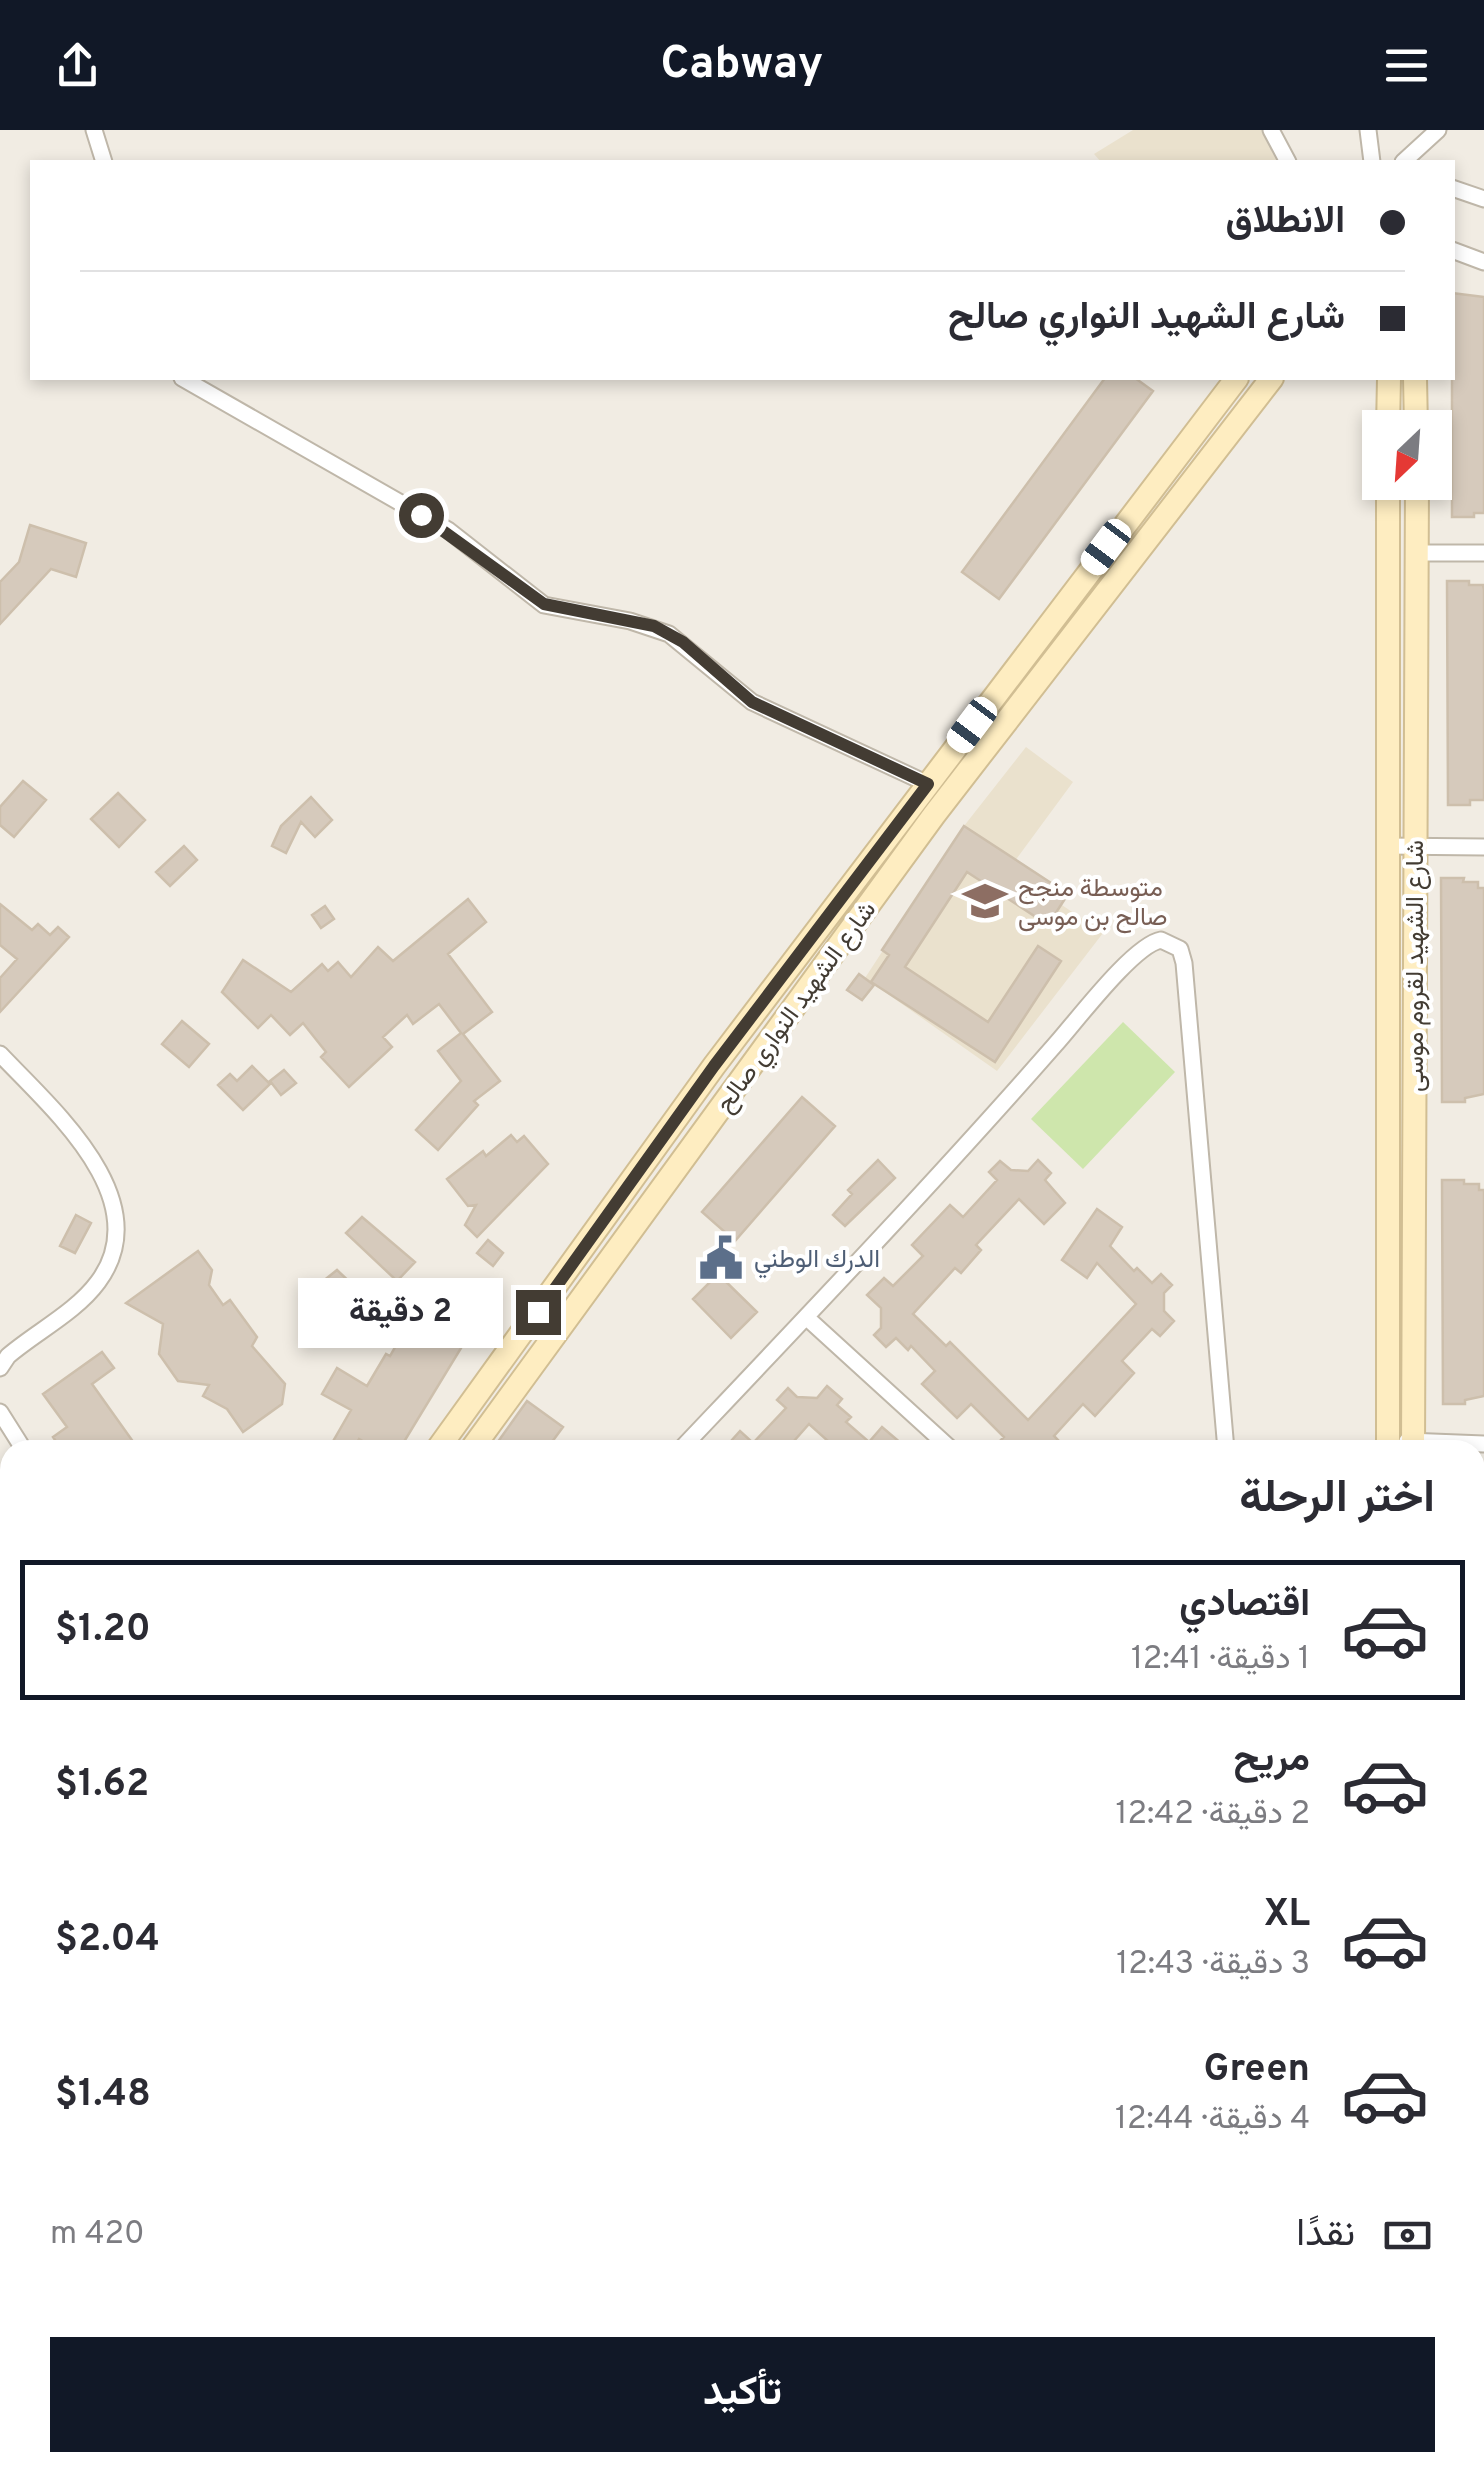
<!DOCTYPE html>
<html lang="ar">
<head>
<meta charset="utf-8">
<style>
  :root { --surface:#fff; --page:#f2f2f3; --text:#2b2b33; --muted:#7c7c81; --line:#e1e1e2; --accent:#111827 }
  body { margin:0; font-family:Overpass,Vazirmatn,sans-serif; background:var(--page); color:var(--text); direction:rtl; height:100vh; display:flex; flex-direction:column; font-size:38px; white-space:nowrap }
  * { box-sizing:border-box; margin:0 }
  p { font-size:32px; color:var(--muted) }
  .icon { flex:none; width:55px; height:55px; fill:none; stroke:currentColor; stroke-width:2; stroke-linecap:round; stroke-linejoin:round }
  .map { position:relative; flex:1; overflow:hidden; direction:ltr }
  .side { position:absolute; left:0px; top:1310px; width:1485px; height:1032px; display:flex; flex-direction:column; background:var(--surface); border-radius:30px 30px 0 0; box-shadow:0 5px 15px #0003; direction:rtl }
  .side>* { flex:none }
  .hud { position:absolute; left:30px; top:30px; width:1425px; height:220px; border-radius:0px; box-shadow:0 5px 15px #0003; direction:rtl; display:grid; align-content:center; height:220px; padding:0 50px; background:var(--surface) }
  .needle { width:65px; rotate:205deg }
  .controls { position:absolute; left:1362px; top:280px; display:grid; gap:20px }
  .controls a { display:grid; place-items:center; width:90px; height:90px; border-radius:0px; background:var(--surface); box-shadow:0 5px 15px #0003; font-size:50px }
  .end { position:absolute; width:45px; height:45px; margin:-22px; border:12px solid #433c33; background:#fff; box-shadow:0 0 0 5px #fff }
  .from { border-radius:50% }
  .bubble { position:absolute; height:70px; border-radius:0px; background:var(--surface); box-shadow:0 5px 15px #0003; font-size:32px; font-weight:700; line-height:70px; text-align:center; direction:rtl }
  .car { position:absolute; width:30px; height:60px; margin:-30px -15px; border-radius:12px; box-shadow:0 0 8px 2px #0007; background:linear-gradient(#fff 24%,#345 0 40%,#fff 0 76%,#345 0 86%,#fff 0) }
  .hud b { display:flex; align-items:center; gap:35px; height:95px; font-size:38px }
  .hud b+b { border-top:2px solid var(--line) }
  .hud i { width:25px; height:25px; background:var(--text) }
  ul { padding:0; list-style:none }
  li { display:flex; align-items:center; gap:30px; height:140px; margin:0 20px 15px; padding:0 30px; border:5px solid transparent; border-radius:0px }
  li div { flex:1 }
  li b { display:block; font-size:38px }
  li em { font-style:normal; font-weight:700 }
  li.active { border-color:var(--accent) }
  li>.icon { width:90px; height:90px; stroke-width:1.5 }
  h2 { padding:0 50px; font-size:45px; line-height:120px }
  .pay { display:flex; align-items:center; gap:25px; height:110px; padding:0 50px; font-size:38px }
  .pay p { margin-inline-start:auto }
  .button { display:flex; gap:20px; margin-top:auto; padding:20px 50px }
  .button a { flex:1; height:115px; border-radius:0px; background:var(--accent); color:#fff; font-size:40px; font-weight:700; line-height:115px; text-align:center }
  header { display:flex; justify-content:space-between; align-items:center; height:130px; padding:0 50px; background:var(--accent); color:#fff; font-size:45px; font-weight:700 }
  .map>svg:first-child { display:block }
</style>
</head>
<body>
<header><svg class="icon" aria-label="menu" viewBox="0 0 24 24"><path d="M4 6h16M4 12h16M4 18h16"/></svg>Cabway<svg class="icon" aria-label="share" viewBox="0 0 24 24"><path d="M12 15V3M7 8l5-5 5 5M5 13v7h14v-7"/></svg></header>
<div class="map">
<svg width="1484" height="2341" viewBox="0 0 1484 2341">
  <rect width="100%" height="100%" fill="#f1ece3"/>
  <path fill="#eae1cd" d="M1133,0H1266L1285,32H1101L1094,24Z
    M1026,617L1073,652L1009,739L1103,803L997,941L865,848L964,696Z"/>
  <path fill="#cee6ac" d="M1123,892L1175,942L1083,1039L1031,989Z"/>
  <path fill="#d6cabc" stroke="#cdbfac" stroke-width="2.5" d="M1452,163L1484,167V383H1474V387H1452Z
    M1105,248H1135L1153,261L999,469L962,442Z
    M30,395L86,413L76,447L51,439L0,494V452L19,432Z
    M1447,451H1469V455H1483L1484,460V670H1470V675H1448Z
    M23,651L46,670L14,707L0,695V677Z
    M118,663L145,690L119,717L91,689Z
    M311,667L332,690L315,707L301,692L286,723L272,716L281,696Z
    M964,696L1068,764L1048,795L967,742L905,837L988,892L1038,816L1061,831L995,932L871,852L889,825L882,820Z
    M184,716L197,730L170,756L156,742Z
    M1441,748H1464L1463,752H1478V758H1484V964L1465,968V972H1442Z
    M468,769L486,792L448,824L492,882L463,904L500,951L474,971L478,975L438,1020L416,1000L461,951L438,921L461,903L439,874L413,894L407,885L383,907L392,917L349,957L321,927L326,922L303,893L290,905L271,885L258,898L222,862L243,830L291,862L322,834L328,841L338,832L351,847L378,817L393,831Z
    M0,774L32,800L38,794L50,805L58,797L69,807L0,882V848L17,829L0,815Z
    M325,776L334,789L321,798L312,785Z
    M859,844L874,855L862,870L847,860Z
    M182,891L209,914L189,937L162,914Z
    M252,936L270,954L243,980L218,955L230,944L237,951Z
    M284,940L296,953L281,965L270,951Z
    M802,967L835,996L735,1111L702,1082Z
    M511,1005L517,1012L524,1006L548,1034L477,1107L465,1095L476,1075L468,1076L447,1049L483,1021L486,1026Z
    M878,1030L895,1048L845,1096L833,1085L852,1064L848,1060Z
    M1038,1030L1051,1043L1045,1050L1065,1073L1044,1094L1019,1069L976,1115L981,1120L961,1143L955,1138L913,1184L946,1216L950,1212L1028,1290L1136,1174L1097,1133L1087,1148L1062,1130L1097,1079L1122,1097L1110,1116L1134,1141L1137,1138L1152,1153L1161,1144L1172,1155L1164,1163V1181L1174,1191L1160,1206L1152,1199L1122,1231L1134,1243L1095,1286L1083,1274L1054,1306L1060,1312L1053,1320H991L1004,1307L971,1274L957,1288L922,1254L935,1241L911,1216L908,1220L896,1208L886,1217L874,1205L881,1198V1178L867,1165L884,1148L893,1156L923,1126L912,1115L950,1075L963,1087L997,1050L989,1042L1000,1031L1011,1040L1028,1041Z
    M1442,1050H1464V1054H1479V1060H1484V1266L1465,1270V1274H1443Z
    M76,1085L91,1093L75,1123L60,1116Z
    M362,1087L415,1132L397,1151L346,1103Z
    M488,1110L503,1123L493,1136L477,1123Z
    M198,1121L212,1140L209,1155L223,1175L230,1170L257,1207L252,1216L285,1254L282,1274L243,1302L227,1279L203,1266L209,1255L178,1251L159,1224L163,1194L126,1173Z
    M337,1140L355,1157L359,1154L372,1170L347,1190L337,1177L321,1190L303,1167Z
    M718,1144L757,1182L731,1208L693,1169Z
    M432,1152L483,1182L399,1320H378L359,1309L353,1320H328L351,1280L322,1264L337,1238L367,1256L386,1224L390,1226Z
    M102,1222L114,1238L92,1254L139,1320H62L53,1307L67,1297L43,1264Z
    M827,1256L842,1269L837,1275L851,1287L846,1292L869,1312L882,1297L909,1320H838L809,1294L786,1320H723L740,1301L753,1313L786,1278L777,1270L788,1258L797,1267L817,1268Z
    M527,1271L563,1297L546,1320H492Z"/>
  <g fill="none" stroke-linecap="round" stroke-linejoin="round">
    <g stroke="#bfb7a9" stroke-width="19">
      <path id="street" d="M94,0L104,32
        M1271,0L1288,32
        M1368,0L1372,32
        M1403,32L1438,0
        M1452,58L1484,69
        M1452,120L1484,132
        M182,248L448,400L544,475L630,491L669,504L752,572L928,654
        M1418,423H1484
        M1385,716L1484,717
        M0,924C51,978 159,1070 98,1152C76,1182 36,1202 8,1226L0,1238
        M806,1187L952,1320
        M0,1282L24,1320
        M1407,1311L1484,1314
        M680,1320C806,1187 933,1054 1054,916C1075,893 1133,815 1161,810L1180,819L1184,833L1226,1320
        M0,1362L10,1357
        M0,1591L10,1596
        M1475,1656H1484
        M0,1774L10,1765
        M1475,1987L1484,1986
        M1475,2202L1484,2201
        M689,2332L697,2341
        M539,2341L547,2332
        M898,2341L906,2332
        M1057,2341L1065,2332"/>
    </g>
    <g stroke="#d1be93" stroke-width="26">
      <path id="secondary" d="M1415,248L1416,298
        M1388,298L1389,248
        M1388,352V1320
        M437,1320L714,936L1237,248
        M471,1320L934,685L1272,248
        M1413,1320L1417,352
        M0,1854L10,1843
        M0,1902L10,1890
        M1475,2069L1484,2131
        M1475,2236L1484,2310"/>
    </g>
    <use href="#street" stroke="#fff" stroke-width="15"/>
    <use href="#secondary" stroke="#feedc1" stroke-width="22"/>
  </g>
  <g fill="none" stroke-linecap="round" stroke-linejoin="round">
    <path stroke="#433c33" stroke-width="12" d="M421,385L544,474L654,496L683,512L752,572L928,654L714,936L538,1182"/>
  </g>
  <defs>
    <g id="school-bare" transform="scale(3.45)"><path d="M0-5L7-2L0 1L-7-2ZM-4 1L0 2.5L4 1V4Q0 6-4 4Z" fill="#8d6e63" stroke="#fff" stroke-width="2.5" paint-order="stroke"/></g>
    <g id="civic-bare" transform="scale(3.45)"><path d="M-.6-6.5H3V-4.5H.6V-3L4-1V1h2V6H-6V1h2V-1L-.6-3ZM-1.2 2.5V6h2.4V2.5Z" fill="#5c6f8a" stroke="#fff" stroke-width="2.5" paint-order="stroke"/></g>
  </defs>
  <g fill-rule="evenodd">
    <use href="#school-bare" x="985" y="771"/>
    <use href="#civic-bare" x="721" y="1128"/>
  </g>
  <g text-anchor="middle" stroke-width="8" stroke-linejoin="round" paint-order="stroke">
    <g font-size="25" fill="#785e54" stroke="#fff" text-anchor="start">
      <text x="1018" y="766">متوسطة منجح<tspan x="1018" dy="29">صالح بن موسى</tspan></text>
    </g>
    <g font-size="25" fill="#433c33" stroke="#fff">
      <text transform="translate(1414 836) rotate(-90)" y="9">شارع الشهيد لقروم موسى</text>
      <text transform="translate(795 876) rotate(-54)" y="9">شارع الشهيد النواري صالح</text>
    </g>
    <g font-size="25" fill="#4e5e75" stroke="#fff" text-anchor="start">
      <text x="754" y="1137">الدرك الوطني</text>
    </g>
  </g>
</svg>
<div class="controls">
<a><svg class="needle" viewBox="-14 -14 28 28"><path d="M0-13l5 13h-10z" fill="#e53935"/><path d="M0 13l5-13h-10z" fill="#7c7c81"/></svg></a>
</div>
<i class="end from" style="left:421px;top:385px"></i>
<i class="end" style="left:538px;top:1182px"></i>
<div class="bubble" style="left:298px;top:1148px;width:205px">2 دقيقة</div>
<i class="car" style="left:1106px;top:417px;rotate:217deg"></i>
<i class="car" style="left:972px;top:595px;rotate:217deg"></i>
<div class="hud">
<b><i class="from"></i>الانطلاق</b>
<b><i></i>شارع الشهيد النواري صالح</b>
</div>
<section class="side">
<h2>اختر الرحلة</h2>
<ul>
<li class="active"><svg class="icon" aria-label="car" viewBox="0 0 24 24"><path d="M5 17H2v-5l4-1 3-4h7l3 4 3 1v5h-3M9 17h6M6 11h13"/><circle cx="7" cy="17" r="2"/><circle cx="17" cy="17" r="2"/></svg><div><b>اقتصادي</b><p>1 دقيقة · 12:41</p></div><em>$1.20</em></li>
<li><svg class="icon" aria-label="car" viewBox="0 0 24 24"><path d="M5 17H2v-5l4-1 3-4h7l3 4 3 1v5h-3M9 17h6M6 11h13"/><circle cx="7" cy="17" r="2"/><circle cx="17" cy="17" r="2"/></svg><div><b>مريح</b><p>2 دقيقة · 12:42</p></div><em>$1.62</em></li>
<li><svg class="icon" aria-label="car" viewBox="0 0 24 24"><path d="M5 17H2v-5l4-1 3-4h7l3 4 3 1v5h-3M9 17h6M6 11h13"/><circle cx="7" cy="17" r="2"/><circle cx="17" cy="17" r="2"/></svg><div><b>XL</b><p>3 دقيقة · 12:43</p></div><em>$2.04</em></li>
<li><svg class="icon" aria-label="car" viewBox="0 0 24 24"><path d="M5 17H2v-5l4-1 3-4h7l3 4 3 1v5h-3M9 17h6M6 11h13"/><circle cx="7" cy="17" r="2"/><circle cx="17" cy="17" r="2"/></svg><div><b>Green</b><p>4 دقيقة · 12:44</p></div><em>$1.48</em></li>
</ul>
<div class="pay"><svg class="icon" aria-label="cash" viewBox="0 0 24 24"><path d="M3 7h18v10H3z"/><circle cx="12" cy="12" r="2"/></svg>نقدًا<p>420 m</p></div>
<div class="button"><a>تأكيد</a></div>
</section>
</div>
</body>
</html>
